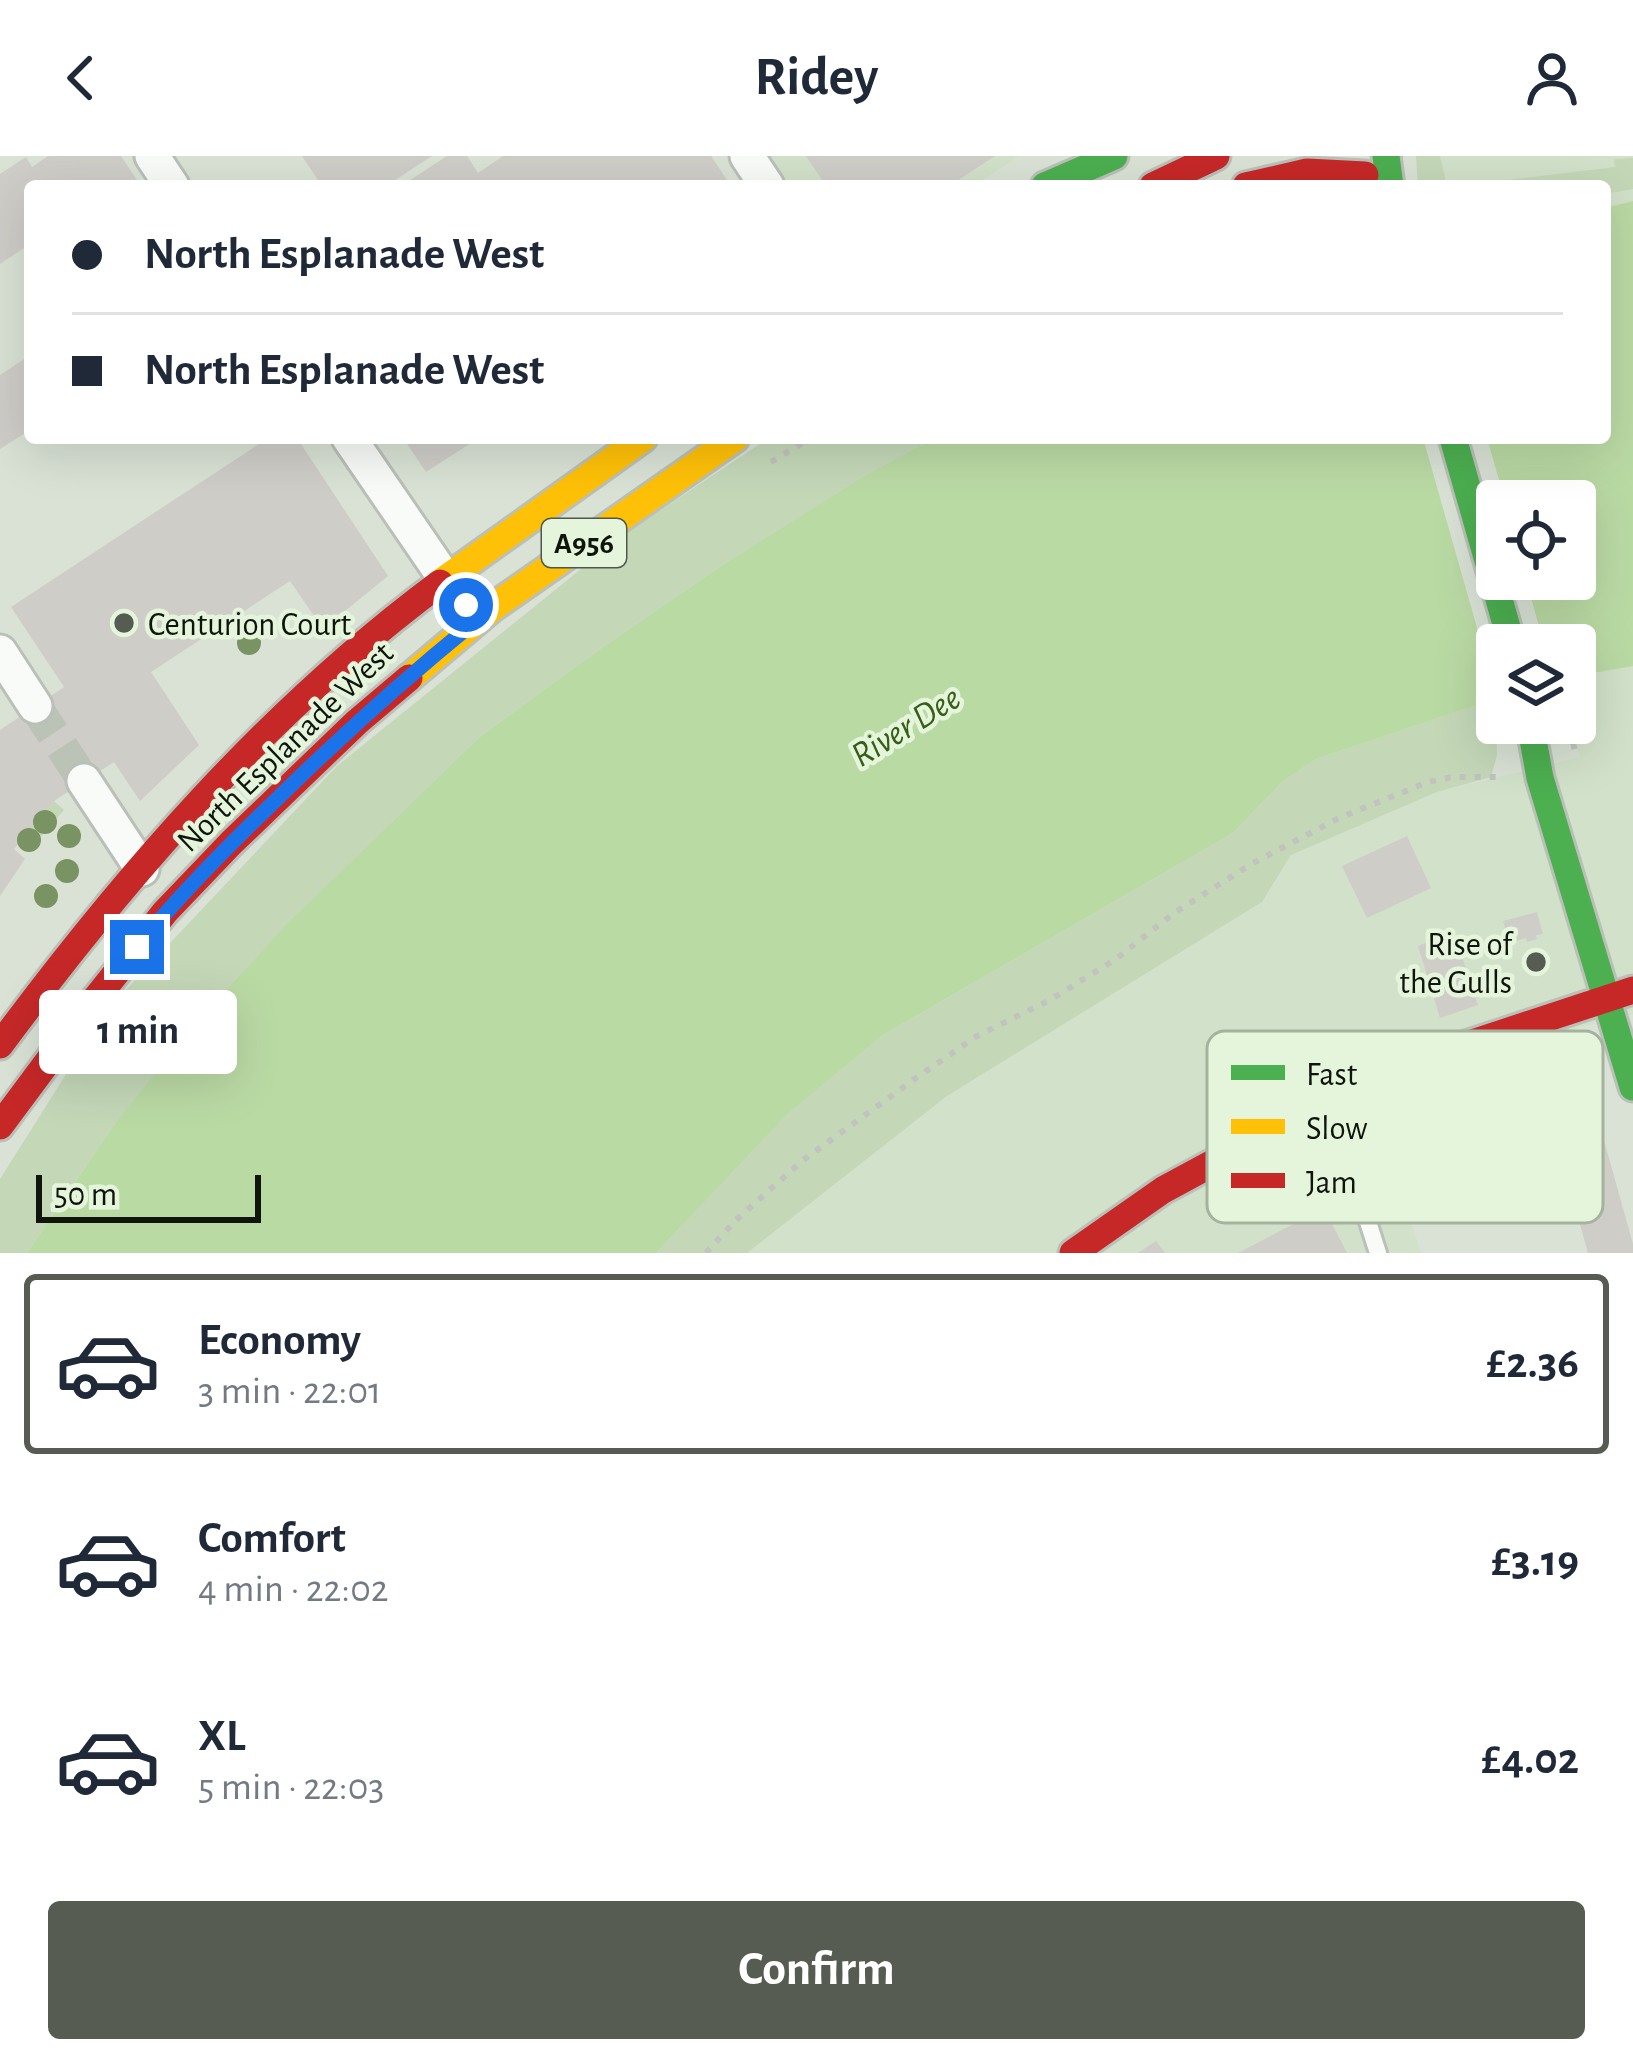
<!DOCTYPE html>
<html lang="en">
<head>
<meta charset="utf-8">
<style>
  :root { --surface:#fff; --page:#f2f2f3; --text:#1f2937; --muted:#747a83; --line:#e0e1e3; --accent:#565c52 }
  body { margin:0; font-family:"Alegreya Sans",sans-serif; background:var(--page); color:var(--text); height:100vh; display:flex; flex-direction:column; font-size:45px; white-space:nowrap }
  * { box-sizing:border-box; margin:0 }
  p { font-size:39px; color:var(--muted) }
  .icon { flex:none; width:66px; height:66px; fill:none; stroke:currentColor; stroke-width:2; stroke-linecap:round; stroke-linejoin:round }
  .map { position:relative; height:1097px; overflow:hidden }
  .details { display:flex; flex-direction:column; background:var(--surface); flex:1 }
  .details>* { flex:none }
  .hud { position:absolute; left:24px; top:24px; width:1587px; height:264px; border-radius:12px; box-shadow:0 12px 48px #0002; display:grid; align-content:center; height:264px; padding:0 48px; background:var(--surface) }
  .buttons { position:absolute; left:1476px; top:324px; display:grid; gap:24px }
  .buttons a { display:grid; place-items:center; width:120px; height:120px; border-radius:12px; background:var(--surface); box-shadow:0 12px 48px #0002; font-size:60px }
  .scale { position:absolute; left:36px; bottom:30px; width:225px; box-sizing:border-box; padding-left:12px; border:6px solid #0f140c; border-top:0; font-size:33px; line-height:42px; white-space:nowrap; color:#0f140c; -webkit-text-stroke:9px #e5f5dc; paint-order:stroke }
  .end { position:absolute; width:54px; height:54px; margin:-27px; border:15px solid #1a73e8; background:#fff; box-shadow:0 0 0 6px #fff }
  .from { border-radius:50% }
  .bubble { position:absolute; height:84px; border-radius:12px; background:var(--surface); box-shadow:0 12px 48px #0002; font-size:39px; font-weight:700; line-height:84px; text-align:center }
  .hud b { display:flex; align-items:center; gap:42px; height:114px; font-size:45px }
  .hud b+b { border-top:3px solid var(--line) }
  .hud i { width:30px; height:30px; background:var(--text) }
  ul { padding:21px 0 0; list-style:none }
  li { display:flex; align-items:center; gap:36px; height:180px; margin:0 24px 18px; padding:0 24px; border:6px solid transparent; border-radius:12px }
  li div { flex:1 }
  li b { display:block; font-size:45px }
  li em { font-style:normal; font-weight:700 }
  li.active { border-color:var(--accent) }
  li>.icon { width:108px; height:108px; stroke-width:1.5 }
  .action { display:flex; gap:24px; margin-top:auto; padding:24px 48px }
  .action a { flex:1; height:138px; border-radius:12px; background:var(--accent); color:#fff; font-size:48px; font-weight:700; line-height:138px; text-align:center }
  header { display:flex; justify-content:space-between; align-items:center; height:156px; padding:0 48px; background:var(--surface); font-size:54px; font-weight:700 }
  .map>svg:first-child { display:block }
</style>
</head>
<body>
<header><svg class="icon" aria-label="back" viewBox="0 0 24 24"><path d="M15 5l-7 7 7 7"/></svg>Ridey<svg class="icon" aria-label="person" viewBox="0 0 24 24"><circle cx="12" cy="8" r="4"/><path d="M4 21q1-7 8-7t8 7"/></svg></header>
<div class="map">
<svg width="1633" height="1097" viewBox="0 0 1633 1097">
  <rect width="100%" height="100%" fill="#d9e2d5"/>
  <path fill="#d2e1c9" d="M754,0H1019L974,30H774Z
    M1440,0H1633V858L1464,901L1489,1037L1410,1062L1421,1097H747L947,940L1262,746L1291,699L1437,636L1580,601L1569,567H1575V345L1605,282V30H1447Z"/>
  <path fill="#c4d8b8" d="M1416,0H1440L1447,30H1418Z
    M1633,2V33L1605,38V30H1459L1615,11L1614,3Z
    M769,282H934L863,322L721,410L600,493L481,580L116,966L27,1097H0V1023L106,855L337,610L623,379Z
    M1496,542L1497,599L1491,621L1437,636L1291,699L1262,746L947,940L747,1097H656L786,958L883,879L1233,677L1282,626L1316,603Z
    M54,645L64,654L30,693L21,685Z"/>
  <path fill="#badaa4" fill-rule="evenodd" d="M1633,45V510L1575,520V489H1497V542L1316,603L1282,626L1233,677L883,879L787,958L656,1097H27L116,966L198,865L286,769L481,580L600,493L721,410L863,321L934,282H1605V52ZM1497,345H1575V423H1497Z"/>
  <path fill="#d9e2d5" d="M1423,282H1487L1505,345H1497V423H1526L1544,489H1497V542Z"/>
  <path fill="#cfcdc8" d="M48,0H121L141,30H30V88L0,108V18L26,1L32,11Z
    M302,0H432L386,30H322Z
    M447,0H467L478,17L503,0H711L731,30H401Z
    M806,0H995L949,30H826Z
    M30,199V274L0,293V219Z
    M268,282H297L388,420L323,473L290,425L151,516L199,589L140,645L114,606L54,645L14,693L25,703L0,740V574L64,531L11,451Z
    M403,282H479L426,316Z
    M1407,680L1431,732L1367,762L1342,710Z
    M1537,756L1543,778L1536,779L1537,783L1527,786L1526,782L1509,787L1503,765Z
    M1454,777L1478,849L1440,862L1418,790Z
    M1570,889L1579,895L1633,1088V1097H1588L1533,901Z
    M1324,1052L1347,1097H1238Z
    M1156,1085L1165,1097H1138Z"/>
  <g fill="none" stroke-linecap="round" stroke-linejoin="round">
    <path stroke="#bbc3b7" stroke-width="33" stroke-dasharray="33 16" stroke-linecap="butt" d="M35,550L84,625"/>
    <g stroke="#bac0b7" stroke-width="22">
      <path id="lane" d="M1318,958L1362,1047L1378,1097"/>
    </g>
    <g stroke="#bac0b7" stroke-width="39">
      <path id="street" d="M152,0L172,30
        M747,0L767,30
        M349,282L453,434
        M0,496L35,550
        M84,625L142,713"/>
    </g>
    <g stroke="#bac0b7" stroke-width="33">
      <path id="fast" d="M1386,0L1390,30
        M1045,30L1114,0
        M1453,282L1512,489
        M1530,567L1540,622L1633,931"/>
    </g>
    <g stroke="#bac0b7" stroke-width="33">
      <path id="slow" d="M440,427L643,282
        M409,522L493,451L735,282"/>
    </g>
    <g stroke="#bac0b7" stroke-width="33">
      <path id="jam" d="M1153,30L1216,0
        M1246,30L1307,16L1365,19
        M0,889C126,719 269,554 440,427
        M0,970L81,861L165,756L231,687L357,566L409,522
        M1073,1097L1163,1034L1315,952L1463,890L1633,834"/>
    </g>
    <path stroke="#c0c3be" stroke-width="6" stroke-dasharray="6 9" stroke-linecap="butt" d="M771,306L811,282
      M1575,555L1579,567L1586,565L1580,547
      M1571,591L1579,589L1572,567
      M706,1097L735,1065L802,1005L916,922L977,880L1050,844L1116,803L1174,757L1253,707L1339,662L1428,626L1452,621H1501"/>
    <use href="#lane" stroke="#f9fbf9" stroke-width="16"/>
    <use href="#street" stroke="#f9fbf9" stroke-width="33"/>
    <use href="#fast" stroke="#4caf50" stroke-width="27"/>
    <use href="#slow" stroke="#ffc107" stroke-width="27"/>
    <use href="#jam" stroke="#c62828" stroke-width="27"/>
  </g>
  <g fill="#7a9362">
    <circle cx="249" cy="487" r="12"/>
    <circle cx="45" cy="666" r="12"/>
    <circle cx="69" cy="680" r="12"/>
    <circle cx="29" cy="684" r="12"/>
    <circle cx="67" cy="715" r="12"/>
    <circle cx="46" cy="740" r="12"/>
  </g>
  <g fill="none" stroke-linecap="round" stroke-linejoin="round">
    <path stroke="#1a73e8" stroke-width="15" d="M137,791C180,738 228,690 277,643C341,580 407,521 477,464L466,449"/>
  </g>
  <g fill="#565c52" stroke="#e5f5dc" stroke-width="4.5">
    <circle cx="124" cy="467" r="12"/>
    <circle cx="1536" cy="806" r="12"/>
  </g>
  <g text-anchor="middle" stroke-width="9" stroke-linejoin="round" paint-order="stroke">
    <rect fill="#e5f5dc" stroke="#4f584a" stroke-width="3" x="542" y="363" width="84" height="48" rx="9"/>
    <g font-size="30" font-weight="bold" fill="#0f140c">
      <text x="584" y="397">A956</text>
    </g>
    <g font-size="33" fill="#0f140c" stroke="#e5f5dc" text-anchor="start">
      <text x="148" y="479">Centurion Court</text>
      <text x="1512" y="799" text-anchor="end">Rise of<tspan x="1512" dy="38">the Gulls</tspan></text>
    </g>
    <g font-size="33" fill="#0f140c" stroke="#e5f5dc">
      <text transform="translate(284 590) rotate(-44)" y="12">North Esplanade West</text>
    </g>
    <g font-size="36" font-style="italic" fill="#375e16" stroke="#e5f5dc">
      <text transform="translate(905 569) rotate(-32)" y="13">River Dee</text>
    </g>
  </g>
  <rect x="1207" y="875" width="396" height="192" rx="18" fill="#e5f5dc" stroke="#a5b29e" stroke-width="3"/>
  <rect x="1231" y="909" width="54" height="15" fill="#4caf50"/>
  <rect x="1231" y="963" width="54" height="15" fill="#ffc107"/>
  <rect x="1231" y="1017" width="54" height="15" fill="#c62828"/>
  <g font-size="33" fill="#0f140c">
    <text x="1306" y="929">Fast</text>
    <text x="1306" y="983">Slow</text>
    <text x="1306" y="1037">Jam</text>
  </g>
</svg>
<div class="buttons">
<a><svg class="icon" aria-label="locate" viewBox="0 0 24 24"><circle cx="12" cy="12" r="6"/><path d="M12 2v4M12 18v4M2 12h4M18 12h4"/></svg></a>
<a><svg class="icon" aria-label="layers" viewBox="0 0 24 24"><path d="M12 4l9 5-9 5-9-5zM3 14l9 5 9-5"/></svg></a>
</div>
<div class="scale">50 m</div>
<i class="end from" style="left:466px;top:449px"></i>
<i class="end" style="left:137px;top:791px"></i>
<div class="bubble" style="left:39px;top:834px;width:198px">1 min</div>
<div class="hud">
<b><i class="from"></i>North Esplanade West</b>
<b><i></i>North Esplanade West</b>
</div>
</div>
<section class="details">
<ul>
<li class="active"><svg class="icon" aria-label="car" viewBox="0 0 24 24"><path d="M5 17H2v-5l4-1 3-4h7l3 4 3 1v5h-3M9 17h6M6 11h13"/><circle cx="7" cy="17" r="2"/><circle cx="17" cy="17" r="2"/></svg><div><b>Economy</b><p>3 min · 22:01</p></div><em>£2.36</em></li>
<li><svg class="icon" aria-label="car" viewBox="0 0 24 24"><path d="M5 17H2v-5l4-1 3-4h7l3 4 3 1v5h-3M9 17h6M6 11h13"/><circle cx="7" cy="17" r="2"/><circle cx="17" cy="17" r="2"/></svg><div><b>Comfort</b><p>4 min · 22:02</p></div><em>£3.19</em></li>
<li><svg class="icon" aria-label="car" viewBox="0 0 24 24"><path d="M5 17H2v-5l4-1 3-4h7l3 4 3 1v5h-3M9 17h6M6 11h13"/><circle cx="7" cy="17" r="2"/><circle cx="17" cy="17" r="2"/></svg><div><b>XL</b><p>5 min · 22:03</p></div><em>£4.02</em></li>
</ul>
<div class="action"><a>Confirm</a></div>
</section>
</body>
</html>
